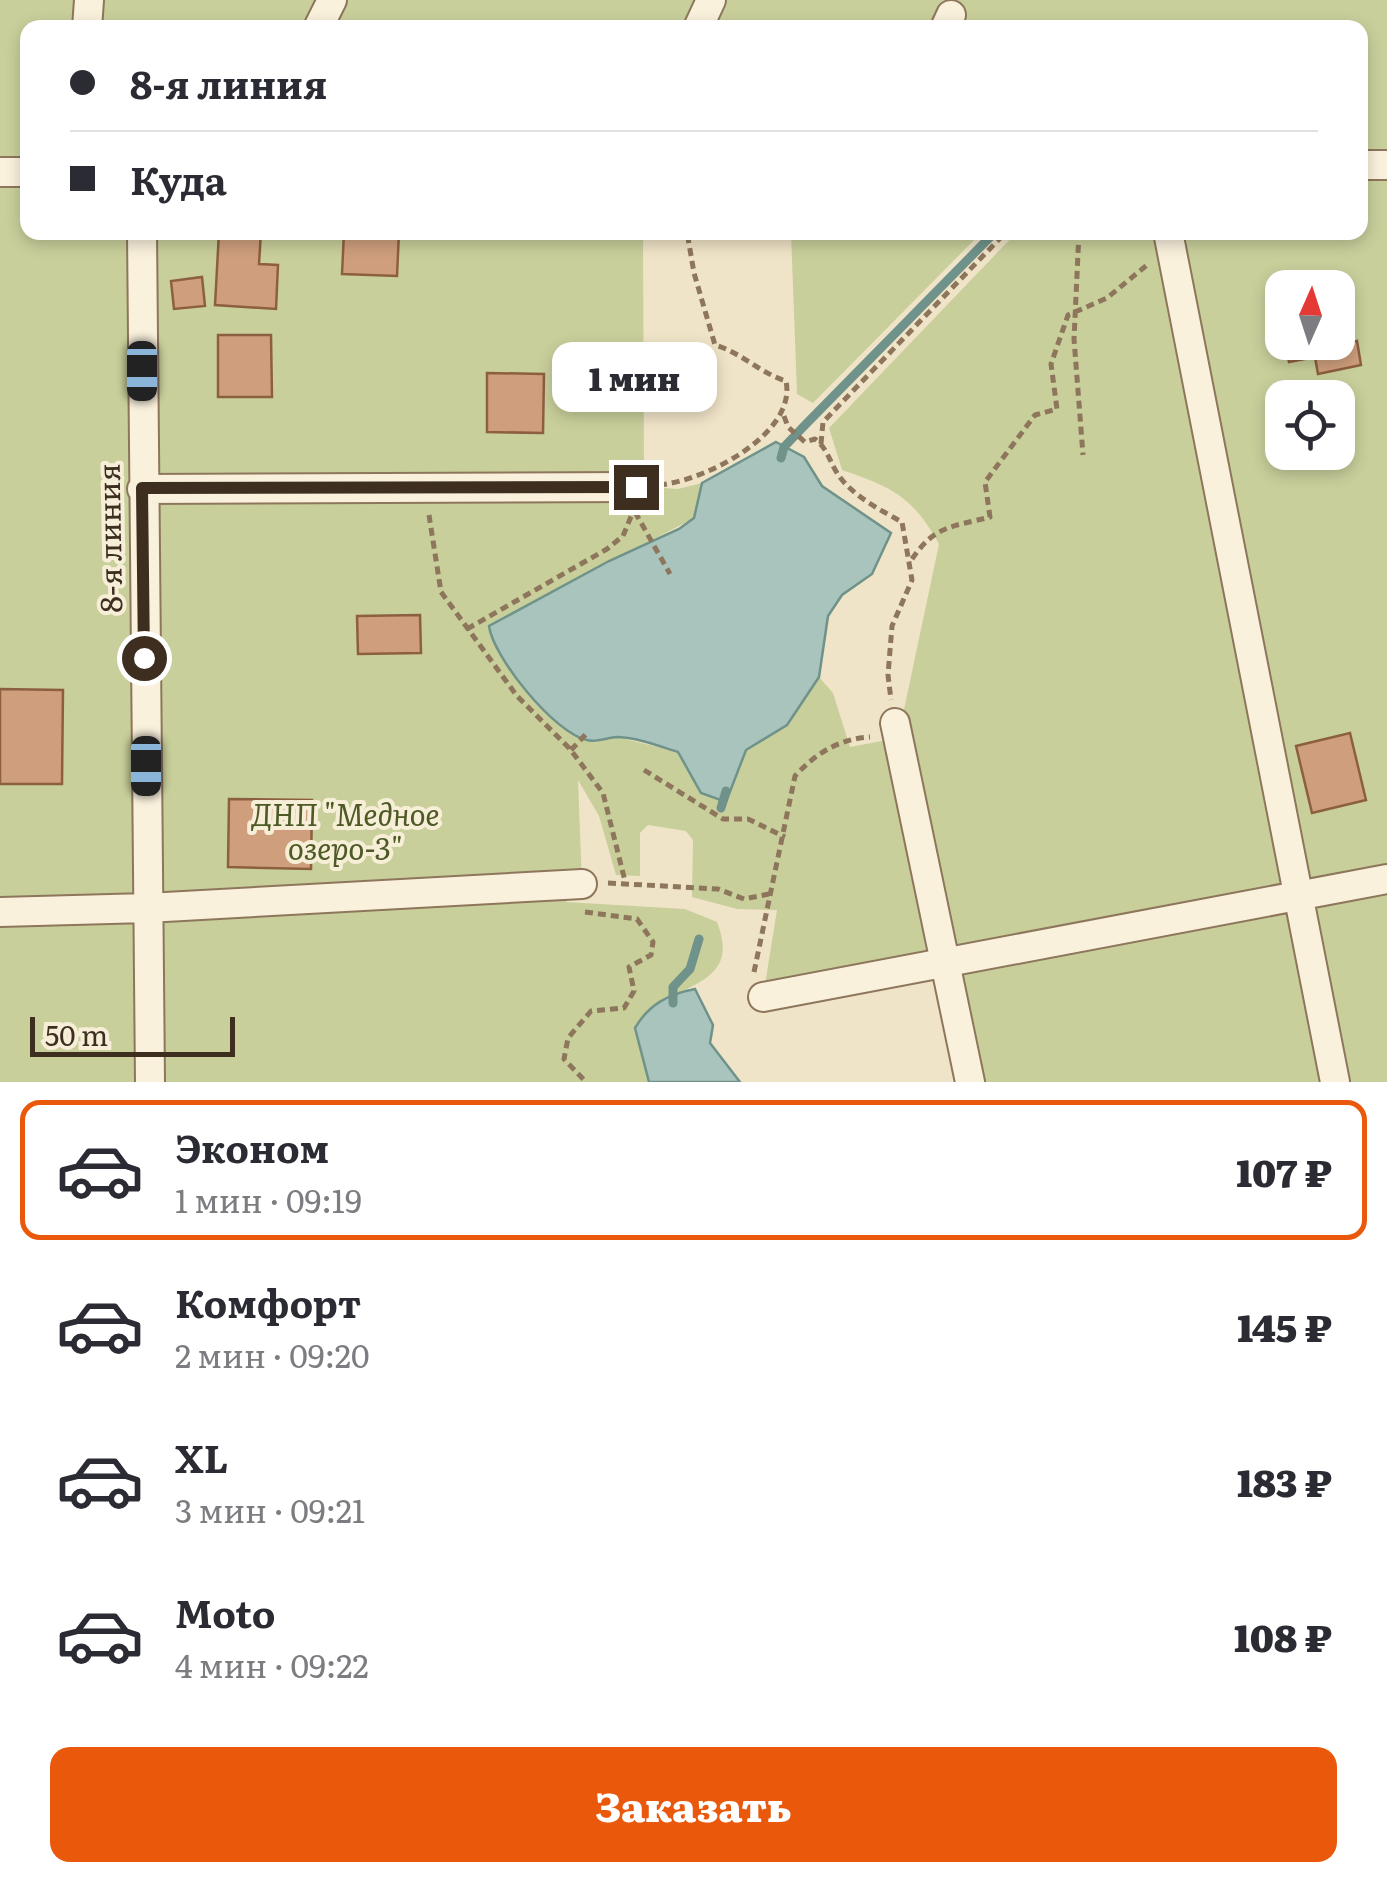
<!DOCTYPE html>
<html lang="ru">
<head>
<meta charset="utf-8">
<style>
  :root { --surface:#fff; --page:#f2f2f3; --text:#2b2b33; --muted:#7c7c81; --line:#e1e1e2; --accent:#ea580c }
  body { margin:0; font-family:Literata,serif; background:var(--page); color:var(--text); height:100vh; display:flex; flex-direction:column; font-size:38px; white-space:nowrap }
  * { box-sizing:border-box; margin:0 }
  p { font-size:32px; color:var(--muted) }
  .icon { flex:none; width:55px; height:55px; fill:none; stroke:currentColor; stroke-width:2; stroke-linecap:round; stroke-linejoin:round }
  .map { position:relative; height:1082px; overflow:hidden }
  .side { display:flex; flex-direction:column; background:var(--surface); flex:1 }
  .side>* { flex:none }
  .hud { position:absolute; left:20px; top:20px; width:1348px; height:220px; border-radius:20px; box-shadow:0 5px 15px #0003; display:grid; align-content:center; height:220px; padding:0 50px; background:var(--surface) }
  .needle { width:65px; rotate:3deg }
  .tools { position:absolute; left:1265px; top:270px; display:grid; gap:20px }
  .tools a { display:grid; place-items:center; width:90px; height:90px; border-radius:20px; background:var(--surface); box-shadow:0 5px 15px #0003; font-size:50px }
  .scale { position:absolute; left:30px; bottom:25px; width:205px; box-sizing:border-box; padding-left:10px; border:5px solid #3d2e20; border-top:0; font-size:28px; line-height:35px; white-space:nowrap; color:#3d2e20; -webkit-text-stroke:8px #f7eed8; paint-order:stroke }
  .end { position:absolute; width:45px; height:45px; margin:-22px; border:12px solid #3d2e20; background:#fff; box-shadow:0 0 0 5px #fff }
  .from { border-radius:50% }
  .bubble { position:absolute; height:70px; border-radius:20px; background:var(--surface); box-shadow:0 5px 15px #0003; font-size:32px; font-weight:800; line-height:70px; text-align:center }
  .car { position:absolute; width:30px; height:60px; margin:-30px -15px; border-radius:12px; box-shadow:0 0 8px 2px #0007; background:linear-gradient(#222 24%,#8ab4d8 0 40%,#222 0 76%,#8ab4d8 0 86%,#222 0) }
  .hud b { display:flex; align-items:center; gap:35px; height:95px; font-size:38px }
  .hud b+b { border-top:2px solid var(--line) }
  .hud i { width:25px; height:25px; background:var(--text) }
  ul { padding:18px 0 0; list-style:none }
  li { display:flex; align-items:center; gap:30px; height:140px; margin:0 20px 15px; padding:0 30px; border:5px solid transparent; border-radius:20px }
  li div { flex:1 }
  li b { display:block; font-size:38px }
  li em { font-style:normal; font-weight:800 }
  li.current { border-color:var(--accent) }
  li>.icon { width:90px; height:90px; stroke-width:1.5 }
  .cta { display:flex; gap:20px; margin-top:auto; padding:20px 50px }
  .cta a { flex:1; height:115px; border-radius:20px; background:var(--accent); color:#fff; font-size:40px; font-weight:800; line-height:115px; text-align:center }
  .map>svg:first-child { display:block }
</style>
</head>
<body>
<div class="map">
<svg width="1387" height="1082" viewBox="0 0 1387 1082">
  <rect width="100%" height="100%" fill="#f0e4c8"/>
  <path fill="#c9cf9b" fill-rule="evenodd" d="M0,0H1387V1082H970L945,965L763,997L777,910L737,909L692,897L693,840L686,831L648,825L640,833V876L616,875L599,816L578,780L582,884L566,902L685,909L717,922C745,993 664,980 635,1028L649,1082H0ZM28,28H1360V232L1016,233L829,428L842,470C892,487 913,497 939,544L898,738L850,747L833,693L819,677L787,725L746,750L701,793L678,752L617,737L588,741L489,626L694,518L702,483L678,489L637,486L644,470L643,232H28ZM1282,288H1338V342H1282ZM1282,398H1338V452H1282Z
    M791,233V232L981,233L813,403L797,394Z"/>
  <path fill="#a9c4bc" stroke="#6f938a" stroke-width="2.5" d="M776,442L804,457L822,486L891,533L872,574L842,595L828,616L819,677L787,725L746,750L726,802L701,793L678,752C659,746 638,738 618,737C608,737 596,743 587,740C554,733 493,657 489,626L609,561L679,529L694,518L702,483Z
    M695,989L713,1025L710,1043L740,1082H649L635,1028C649,1004 669,994 695,989Z"/>
  <g fill="none" stroke-linecap="round" stroke-linejoin="round">
    <path stroke="#6f938a" stroke-width="9" d="M781,458L784,447L807,423L995,232
      M721,808L726,791
      M673,1003V987L690,969L699,939"/>
  </g>
  <path fill="#cf9f7d" stroke="#8d5f41" stroke-width="2.5" d="M219,232H261L259,264L278,265L276,309L215,305Z
    M344,232H399L397,276L342,274Z
    M202,277L205,306L174,309L171,281Z
    M218,335H271L272,397H218Z
    M1357,341L1361,365L1318,374L1315,357L1289,362L1285,342H1315L1316,348Z
    M487,373L544,374L543,433L487,432Z
    M420,615L421,653L358,654L357,616Z
    M0,689L63,690L62,784H0Z
    M1350,733L1366,800L1312,813L1296,746Z
    M229,799L312,800L311,869L228,867Z"/>
  <g fill="none" stroke-linecap="round" stroke-linejoin="round">
    <g stroke="#8d765c" stroke-width="32">
      <path id="street" d="M87,28L89,0
        M318,28L332,0
        M698,28L711,0
        M945,28L951,15
        M1360,165H1387
        M0,172H28
        M142,232L150,1082
        M1168,232L1335,1082
        M142,489L636,487
        M895,723L970,1082
        M0,912L147,908L582,884
        M763,997L1387,879"/>
    </g>
    <path stroke="#8d765c" stroke-width="5" stroke-dasharray="8 5" stroke-linecap="butt" d="M1079,232L1074,339L1083,455
      M784,416L788,427L805,442L815,439C827,448 829,460 837,473C850,494 880,510 902,522L912,580L892,626L888,675L891,700
      M821,444L823,422L1006,232
      M659,485C705,481 797,434 786,381C760,373 742,353 715,345L694,273L687,232
      M635,512L670,574
      M429,515L441,592L517,696L570,749L603,793L626,885
      M912,559C935,525 952,527 990,517L985,482L1035,415L1057,409L1051,364L1068,315L1107,298L1147,265
      M467,629L607,549L623,536L632,514
      M571,750L588,732
      M644,770L723,819H748L785,837
      M608,883L718,889L744,899L769,894
      M585,912L637,919L653,942L651,955L629,967L634,991L624,1008L591,1011L568,1038L564,1059L586,1082
      M754,972L795,776C816,753 839,739 870,737"/>
    <use href="#street" stroke="#faf1dc" stroke-width="28"/>
  </g>
  <g fill="none" stroke-linecap="round" stroke-linejoin="round">
    <path stroke="#3d2e20" stroke-width="12" d="M144,658L142,488L636,487"/>
  </g>
  <g text-anchor="middle" stroke-width="8" stroke-linejoin="round" paint-order="stroke">
    <g font-size="30" fill="#3d2e20" stroke="#f7eed8">
      <text transform="translate(111 538) rotate(-91)" y="10">8-я линия</text>
    </g>
    <g font-size="30" font-style="italic" fill="#4d5a26" stroke="#f7eed8">
      <text x="345" y="826">ДНП "Медное<tspan x="345" dy="34">озеро-3"</tspan></text>
    </g>
  </g>
</svg>
<div class="tools">
<a><svg class="needle" viewBox="-14 -14 28 28"><path d="M0-13l5 13h-10z" fill="#e53935"/><path d="M0 13l5-13h-10z" fill="#7c7c81"/></svg></a>
<a><svg class="icon" aria-label="locate" viewBox="0 0 24 24"><circle cx="12" cy="12" r="6"/><path d="M12 2v4M12 18v4M2 12h4M18 12h4"/></svg></a>
</div>
<div class="scale">50 m</div>
<i class="end from" style="left:144px;top:658px"></i>
<i class="end" style="left:636px;top:487px"></i>
<div class="bubble" style="left:552px;top:342px;width:165px">1 мин</div>
<i class="car" style="left:142px;top:371px;rotate:180deg"></i>
<i class="car" style="left:146px;top:766px;rotate:180deg"></i>
<div class="hud">
<b><i class="from"></i>8-я линия</b>
<b><i></i>Куда</b>
</div>
</div>
<section class="side">
<ul>
<li class="current"><svg class="icon" aria-label="car" viewBox="0 0 24 24"><path d="M5 17H2v-5l4-1 3-4h7l3 4 3 1v5h-3M9 17h6M6 11h13"/><circle cx="7" cy="17" r="2"/><circle cx="17" cy="17" r="2"/></svg><div><b>Эконом</b><p>1 мин · 09:19</p></div><em>107 ₽</em></li>
<li><svg class="icon" aria-label="car" viewBox="0 0 24 24"><path d="M5 17H2v-5l4-1 3-4h7l3 4 3 1v5h-3M9 17h6M6 11h13"/><circle cx="7" cy="17" r="2"/><circle cx="17" cy="17" r="2"/></svg><div><b>Комфорт</b><p>2 мин · 09:20</p></div><em>145 ₽</em></li>
<li><svg class="icon" aria-label="car" viewBox="0 0 24 24"><path d="M5 17H2v-5l4-1 3-4h7l3 4 3 1v5h-3M9 17h6M6 11h13"/><circle cx="7" cy="17" r="2"/><circle cx="17" cy="17" r="2"/></svg><div><b>XL</b><p>3 мин · 09:21</p></div><em>183 ₽</em></li>
<li><svg class="icon" aria-label="car" viewBox="0 0 24 24"><path d="M5 17H2v-5l4-1 3-4h7l3 4 3 1v5h-3M9 17h6M6 11h13"/><circle cx="7" cy="17" r="2"/><circle cx="17" cy="17" r="2"/></svg><div><b>Moto</b><p>4 мин · 09:22</p></div><em>108 ₽</em></li>
</ul>
<div class="cta"><a>Заказать</a></div>
</section>
</body>
</html>
